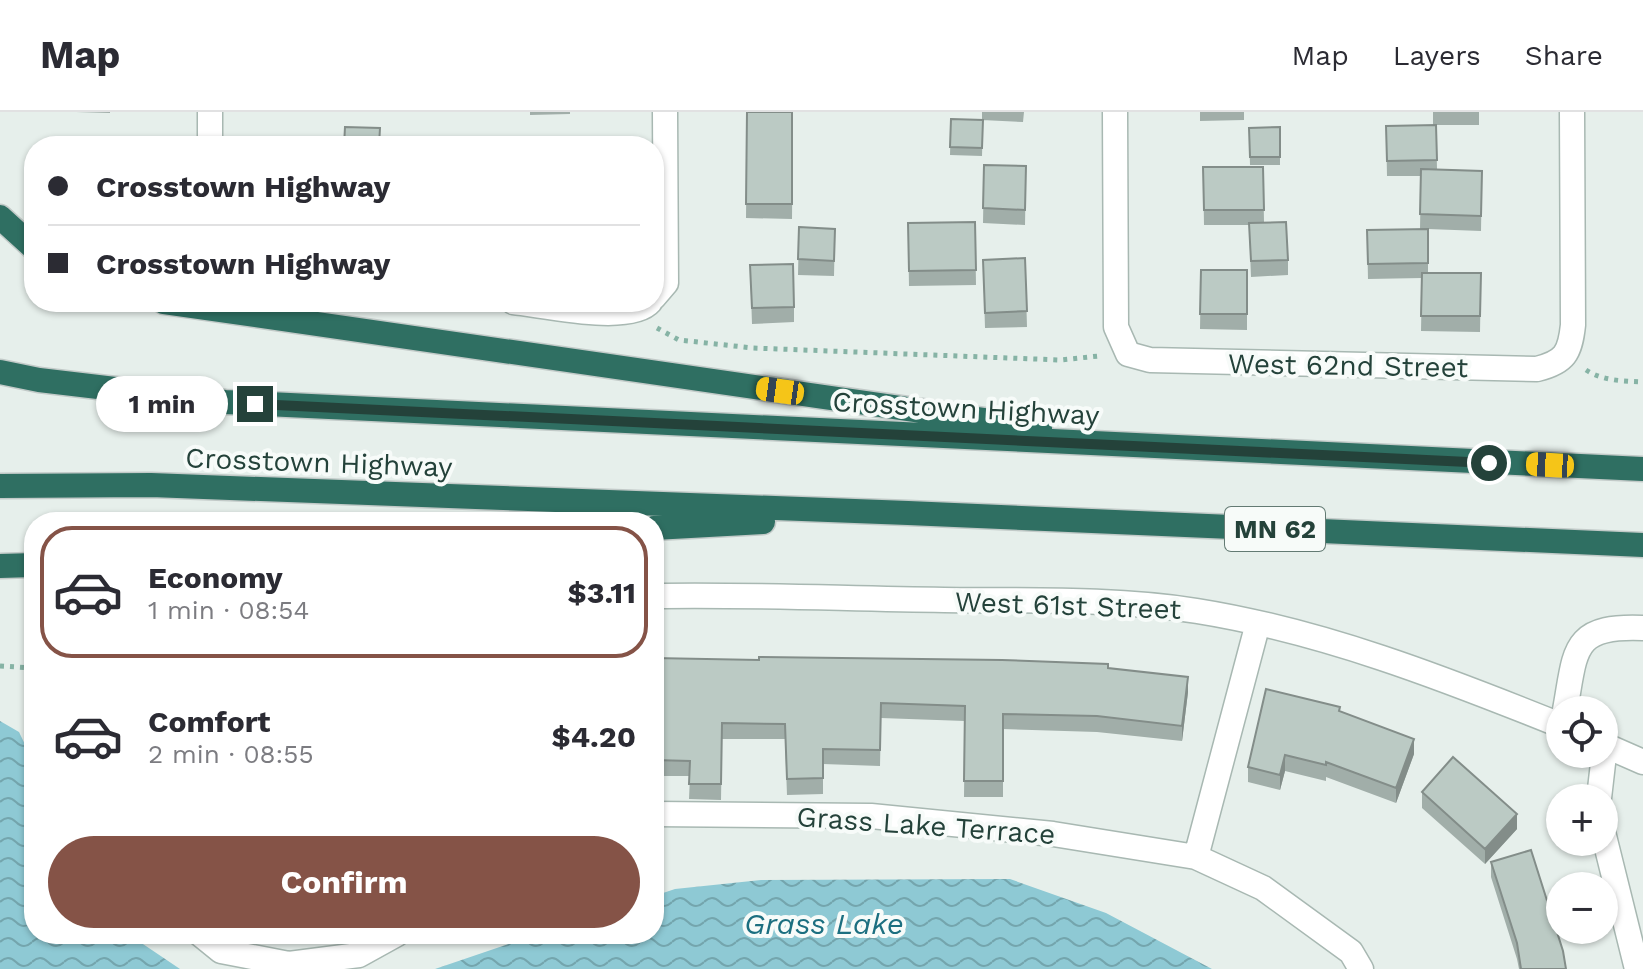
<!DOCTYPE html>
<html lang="en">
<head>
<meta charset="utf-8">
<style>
  :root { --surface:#fff; --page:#f7f7f7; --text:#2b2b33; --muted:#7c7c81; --line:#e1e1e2; --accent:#855347 }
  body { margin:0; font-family:"Work Sans",sans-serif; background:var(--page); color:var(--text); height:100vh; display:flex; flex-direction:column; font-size:30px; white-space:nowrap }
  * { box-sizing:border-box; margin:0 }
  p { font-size:26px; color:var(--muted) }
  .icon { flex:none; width:44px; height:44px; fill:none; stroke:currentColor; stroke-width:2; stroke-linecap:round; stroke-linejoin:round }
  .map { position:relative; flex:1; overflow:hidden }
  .sheet { position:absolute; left:24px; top:400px; width:640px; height:432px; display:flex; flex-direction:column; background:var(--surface); border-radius:32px; box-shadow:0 2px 6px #0004 }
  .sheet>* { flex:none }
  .hud { position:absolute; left:24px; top:24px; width:640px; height:176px; border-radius:32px; box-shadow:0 2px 6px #0004; display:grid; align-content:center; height:176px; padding:0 24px; background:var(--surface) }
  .controls { position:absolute; left:1546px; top:584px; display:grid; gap:16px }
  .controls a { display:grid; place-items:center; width:72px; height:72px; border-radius:50%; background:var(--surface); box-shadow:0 2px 6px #0004; font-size:40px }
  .end { position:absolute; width:36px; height:36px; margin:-18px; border:10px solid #24423a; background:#fff; box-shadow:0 0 0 4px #fff }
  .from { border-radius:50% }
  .bubble { position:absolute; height:56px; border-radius:28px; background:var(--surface); box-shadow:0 2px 6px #0004; font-size:26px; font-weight:700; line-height:56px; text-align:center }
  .car { position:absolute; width:24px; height:48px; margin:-24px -12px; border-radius:10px; box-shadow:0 0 6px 2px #0007; background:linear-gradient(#f5c518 24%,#345 0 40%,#f5c518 0 76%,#345 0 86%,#f5c518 0) }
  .hud b { display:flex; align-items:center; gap:28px; height:76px; font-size:30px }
  .hud b+b { border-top:2px solid var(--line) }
  .hud i { width:20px; height:20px; background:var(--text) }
  ul { padding:14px 0 0; list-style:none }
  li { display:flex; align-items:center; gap:24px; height:132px; margin:0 16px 12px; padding:0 8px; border:4px solid transparent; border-radius:32px }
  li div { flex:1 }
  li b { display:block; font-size:30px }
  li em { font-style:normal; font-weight:700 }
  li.on { border-color:var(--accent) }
  li>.icon { width:72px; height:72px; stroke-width:1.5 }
  .action { display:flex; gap:16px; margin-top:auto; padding:16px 24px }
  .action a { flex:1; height:92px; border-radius:48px; background:var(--accent); color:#fff; font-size:32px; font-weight:700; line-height:92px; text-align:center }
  header { display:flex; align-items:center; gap:48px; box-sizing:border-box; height:112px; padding:0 40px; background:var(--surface); border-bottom:2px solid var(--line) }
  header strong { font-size:38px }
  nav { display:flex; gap:44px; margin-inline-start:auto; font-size:28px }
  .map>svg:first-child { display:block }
</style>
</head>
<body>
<header>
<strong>Map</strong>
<nav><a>Map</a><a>Layers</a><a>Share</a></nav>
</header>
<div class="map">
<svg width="1643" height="857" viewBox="0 0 1643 857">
  <defs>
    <pattern id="water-waves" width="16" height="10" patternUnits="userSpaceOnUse" patternTransform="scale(2)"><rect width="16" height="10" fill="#8ec9d4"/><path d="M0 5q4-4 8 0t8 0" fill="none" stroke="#74a5ad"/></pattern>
  </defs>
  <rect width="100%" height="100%" fill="#e6efeb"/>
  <path fill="url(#water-waves)" d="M0,609L19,620L34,651V822H132L137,828L180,857H0Z
    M1010,767L1106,801L1212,857H435L538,822H654V784L675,777L761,768Z"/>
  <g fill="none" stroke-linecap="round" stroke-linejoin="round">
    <g stroke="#a8b8b2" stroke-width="27">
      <path id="minor" d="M210,0V34
        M1115,0L1116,215L1128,242L1150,248L1537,257C1565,250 1570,241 1573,213L1572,0
        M654,185L666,171L665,0
        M513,190C543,193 630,213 650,190
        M654,484C750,482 848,487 944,488C1029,489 1114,486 1197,499C1322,519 1443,566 1560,613
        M1565,598C1576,538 1571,513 1643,516
        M1604,633L1643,650
        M1599,686L1605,634
        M654,702L871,704L1053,722L1196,745L1263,776L1351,840L1361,857
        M1604,724L1637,857
        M1196,745L1258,511
        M200,822L221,839L289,852L359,843L397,822"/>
    </g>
    <g stroke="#c2cac8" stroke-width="27">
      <path id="highway" d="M0,105L34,136
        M164,190L1040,316
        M0,260L39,268L225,290L1643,357
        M0,374L151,373L908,401L1643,433
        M654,416L763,410
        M0,454L34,453"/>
    </g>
    <path stroke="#86b3a5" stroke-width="5" stroke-dasharray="4 6" stroke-linecap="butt" d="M657,216L679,228L753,236L1060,248L1099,244
      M1586,258C1603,269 1623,269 1643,270
      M0,554L34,556"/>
    <use href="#minor" stroke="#fff" stroke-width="24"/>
    <use href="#highway" stroke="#2f6f62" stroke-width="24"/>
  </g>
  <path fill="#a1aea9" d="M76,0H110V1Z
    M530,0H570V2L530,3Z
    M747,0H793L792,107L746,106Z
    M982,0H1024L1023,10L982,8Z
    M1200,0H1244V8L1200,9Z
    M1433,0H1479V13H1433Z
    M951,7L983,8L982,44L950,43Z
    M1436,13L1437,57L1482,59L1481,119L1428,117V161H1481L1480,220L1421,219L1422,166L1368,167L1367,118L1420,117L1421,64H1387L1386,14Z
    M1280,15V53H1250L1249,16Z
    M984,53L1026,54L1025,113L983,111Z
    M1203,55H1263L1264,110L1288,148V163L1251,165L1249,113H1204Z
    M975,110L976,173L909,174L908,111Z
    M799,115L835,117L834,164L798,163Z
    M1025,146L1027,215L985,216L983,148Z
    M750,153L794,195V210L752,212Z
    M1201,158H1247V218L1200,217Z
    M654,546L1108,556L1188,580L1182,629L1097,620L1003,617V685H964L965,609L881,606L880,654L823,652V682L787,683L785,627H722L721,688L689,687L690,664H654Z
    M1340,600L1414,642L1396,691L1326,665V669L1285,659L1280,678L1248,670V655Z
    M1422,680L1517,717L1485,752L1422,696Z
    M1491,750L1566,857H1519L1517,847L1491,765Z"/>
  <path fill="#838d89" d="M1188,565V580L1182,629V614Z
    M1414,627V642L1396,691V676Z
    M1285,643V659L1280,678V663Z
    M1517,702V717L1485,752V737Z"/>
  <path fill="#bbcac4" stroke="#838d89" stroke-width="2" d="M747,0H792V92H746Z
    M951,7L983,8L982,36L950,35Z
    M1436,13L1437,48L1387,49L1386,14Z
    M345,15L380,16L379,34H344Z
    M1280,15V45H1250L1249,16Z
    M984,53L1026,54L1025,98L983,96Z
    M1203,55H1263L1264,98H1204Z
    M1421,57L1482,59L1481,104L1420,102Z
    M975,110L976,158L909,159L908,111Z
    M1286,110L1288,148L1251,149L1249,111Z
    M799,115L835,117L834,149L798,147Z
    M1428,117V151L1368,152L1367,118Z
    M1025,146L1027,199L985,201L983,148Z
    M793,152L794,195L752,196L750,153Z
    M1201,158H1247V202H1200Z
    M1422,161H1481L1480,204H1421Z
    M759,545L1002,548L1108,552V556L1188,565L1182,614L1097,604L1003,602V669H964L965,594L881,591L880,638L823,637V666L787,667L785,612L722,611L721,672H689L690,649L654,648V546L759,548Z
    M1266,577L1340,595L1339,599L1414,627L1396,676L1326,650V653L1285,643L1280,663L1248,655Z
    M1453,645L1517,702L1485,737L1422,680Z
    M1531,738L1563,839L1566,857H1521L1517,831L1491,750Z"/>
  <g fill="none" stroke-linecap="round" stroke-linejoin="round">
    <path stroke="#24423a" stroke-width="10" d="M255,292L1489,351"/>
  </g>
  <g text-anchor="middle" stroke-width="8" stroke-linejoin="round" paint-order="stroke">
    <rect fill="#f7fbf9" stroke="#637a73" stroke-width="2" x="1225" y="395" width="100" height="44" rx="6"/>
    <g font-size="26" font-weight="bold" fill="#24423a">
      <text x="1275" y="426">MN 62</text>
    </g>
    <g font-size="28" fill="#24423a" stroke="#f7fbf9">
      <text transform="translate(1348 253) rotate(1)" y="10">West 62nd Street</text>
      <text transform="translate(966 296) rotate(3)" y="10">Crosstown Highway</text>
      <text transform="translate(319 350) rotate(2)" y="10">Crosstown Highway</text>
      <text transform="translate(1068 493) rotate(2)" y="10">West 61st Street</text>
      <text transform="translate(926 713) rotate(4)" y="10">Grass Lake Terrace</text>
    </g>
    <g font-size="30" font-style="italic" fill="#1c6f80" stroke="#f7fbf9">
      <text x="824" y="822">Grass Lake</text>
    </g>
  </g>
</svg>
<div class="controls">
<a><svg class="icon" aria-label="locate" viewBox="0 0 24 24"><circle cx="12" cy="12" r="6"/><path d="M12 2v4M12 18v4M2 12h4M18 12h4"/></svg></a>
<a>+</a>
<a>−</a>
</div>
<i class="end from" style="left:1489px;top:351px"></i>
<i class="end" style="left:255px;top:292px"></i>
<div class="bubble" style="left:96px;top:264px;width:132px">1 min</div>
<i class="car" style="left:780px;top:279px;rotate:278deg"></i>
<i class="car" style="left:1550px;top:353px;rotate:273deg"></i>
<div class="hud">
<b><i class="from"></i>Crosstown Highway</b>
<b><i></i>Crosstown Highway</b>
</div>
<section class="sheet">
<ul>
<li class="on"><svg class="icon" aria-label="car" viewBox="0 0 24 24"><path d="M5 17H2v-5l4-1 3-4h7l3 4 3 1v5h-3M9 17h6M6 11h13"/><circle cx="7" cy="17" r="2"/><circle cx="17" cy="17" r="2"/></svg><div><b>Economy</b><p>1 min · 08:54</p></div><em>$3.11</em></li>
<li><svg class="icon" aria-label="car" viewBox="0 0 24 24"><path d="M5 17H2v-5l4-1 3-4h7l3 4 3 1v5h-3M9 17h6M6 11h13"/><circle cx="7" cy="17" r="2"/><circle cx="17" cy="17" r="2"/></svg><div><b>Comfort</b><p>2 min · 08:55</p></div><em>$4.20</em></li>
</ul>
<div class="action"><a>Confirm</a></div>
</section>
</div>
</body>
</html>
